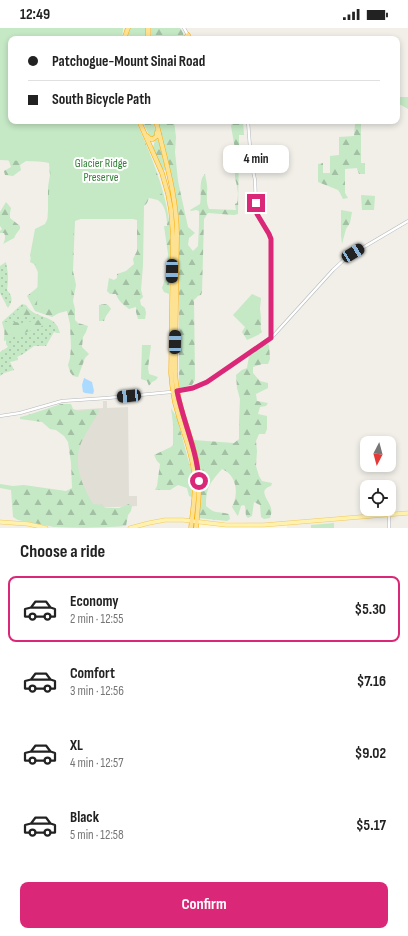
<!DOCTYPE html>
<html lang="en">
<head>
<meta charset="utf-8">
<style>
  :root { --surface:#fff; --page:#f2f2f2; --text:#222; --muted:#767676; --line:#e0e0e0; --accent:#db2777 }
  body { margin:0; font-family:"Sofia Sans Condensed",sans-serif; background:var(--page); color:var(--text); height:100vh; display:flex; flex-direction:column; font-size:15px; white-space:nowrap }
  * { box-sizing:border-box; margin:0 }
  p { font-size:13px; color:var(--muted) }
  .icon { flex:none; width:22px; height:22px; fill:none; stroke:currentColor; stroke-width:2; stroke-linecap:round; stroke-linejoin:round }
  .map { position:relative; height:500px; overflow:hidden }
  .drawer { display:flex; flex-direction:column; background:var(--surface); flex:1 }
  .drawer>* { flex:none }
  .banner { position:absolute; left:8px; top:8px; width:392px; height:88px; border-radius:8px; box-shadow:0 2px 6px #0003; display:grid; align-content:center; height:88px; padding:0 20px; background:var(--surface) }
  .needle { width:26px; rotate:186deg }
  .tools { position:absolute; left:360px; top:408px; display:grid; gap:8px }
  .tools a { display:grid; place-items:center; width:36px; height:36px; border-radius:8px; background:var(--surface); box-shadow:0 2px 6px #0003; font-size:20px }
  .end { position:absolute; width:18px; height:18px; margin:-9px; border:5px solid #db2777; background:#fff; box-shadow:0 0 0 2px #fff }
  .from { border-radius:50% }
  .bubble { position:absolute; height:28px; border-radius:8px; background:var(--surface); box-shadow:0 2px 6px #0003; font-size:13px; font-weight:700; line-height:28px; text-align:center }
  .car { position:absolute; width:12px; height:24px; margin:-12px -6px; border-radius:5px; box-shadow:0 0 3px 1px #0007; background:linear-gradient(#222 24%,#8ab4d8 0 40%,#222 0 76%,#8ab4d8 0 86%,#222 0) }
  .banner b { display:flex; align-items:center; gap:14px; height:38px; font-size:15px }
  .banner b+b { border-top:1px solid var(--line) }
  .banner i { width:10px; height:10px; background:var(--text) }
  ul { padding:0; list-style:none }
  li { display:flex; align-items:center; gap:12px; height:66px; margin:0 8px 6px; padding:0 12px; border:2px solid transparent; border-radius:8px }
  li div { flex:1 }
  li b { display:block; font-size:15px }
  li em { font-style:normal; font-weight:700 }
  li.current { border-color:var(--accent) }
  li>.icon { width:36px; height:36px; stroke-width:1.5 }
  h2 { padding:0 20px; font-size:18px; line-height:48px }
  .primary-button { display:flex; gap:8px; margin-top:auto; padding:8px 20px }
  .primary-button a { flex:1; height:46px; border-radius:8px; background:var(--accent); color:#fff; font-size:16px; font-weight:700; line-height:46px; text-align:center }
  .status { display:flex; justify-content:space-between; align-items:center; height:28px; padding:0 20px; background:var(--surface); direction:ltr }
  .status svg { height:11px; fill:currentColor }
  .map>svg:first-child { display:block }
</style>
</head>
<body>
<div class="status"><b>12:49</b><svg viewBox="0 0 49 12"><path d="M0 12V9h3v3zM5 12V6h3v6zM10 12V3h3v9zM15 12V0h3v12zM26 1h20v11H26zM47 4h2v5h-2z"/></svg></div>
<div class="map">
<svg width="408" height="500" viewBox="0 0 408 500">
  <defs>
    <pattern id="grass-dots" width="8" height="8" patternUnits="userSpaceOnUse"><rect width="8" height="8" fill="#c5e8c5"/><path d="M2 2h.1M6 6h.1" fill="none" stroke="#a3c0a4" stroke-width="1.8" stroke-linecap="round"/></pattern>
    <pattern id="forest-firs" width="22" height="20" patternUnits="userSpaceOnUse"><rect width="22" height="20" fill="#c5e8c5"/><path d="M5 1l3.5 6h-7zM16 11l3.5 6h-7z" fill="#a3c0a4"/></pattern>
  </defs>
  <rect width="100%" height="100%" fill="#f1efe8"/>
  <path fill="#fef7e0" d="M192,493L287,496V500H191Z"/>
  <path fill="#e1ded6" d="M103,373H107V380L128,379L129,468H137V478L74,481L73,382L103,380Z"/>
  <path fill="url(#grass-dots)" d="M6,234C8,245 9,250 7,262C13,269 13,273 8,280L0,265V238Z
    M22,276L26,277C36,293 55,284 60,305H57L54,304L46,318H34L23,326L17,329L18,332L10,334L14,342L4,345L0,348V324L8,319L6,316V309L2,294Z"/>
  <path fill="url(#forest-firs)" d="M0,0H123L122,11H11V93H136C150,125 164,157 169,192C172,217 169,242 169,266L164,264L162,260L165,251L168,226L164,198H167C167,191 166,178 159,173C157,171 152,171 149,170L147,175L144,178L143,237L141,262L143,269L140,272L141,277L145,280L146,285L145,291H138L136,284V279L129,281C124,277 118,273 116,266H110L107,263L109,250L114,252L117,250V246L126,243L134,236L133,231L137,223V192L129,190L89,188L75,193L73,242L76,257L73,273L75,281V292L78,295L88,298L86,304L83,309L82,319L89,326L85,330L78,349L73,348L70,344L68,337L70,330L71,319L70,296L67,283L59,285L52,289L35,283L27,268L38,259V244L30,228L35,201L45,196L48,190V159L50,147L49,135L29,131L20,137L21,142L13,148L5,147L4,143L11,139L9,133L6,130Z
    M151,0H180C183,4 185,7 182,11H151Z
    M397,69H408V84V81L401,77H397Z
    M142,93H153L156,104L155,109H150Z
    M158,93H174L176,109L175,124L178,153L188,199L195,205L189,210L188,217L193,223L198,218L199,198V183L196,182L191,183L190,182L200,176C202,167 198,152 205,146C206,152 208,158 207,164C207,171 206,174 209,181L236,182L235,176L237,175L238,166L237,158L235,150V121L231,98L233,93H243L244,107H239V114L238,186L234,187L208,185L204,191L202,264L201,267L198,268L194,272L195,352L192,357L180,360L179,359V190L173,157Z
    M354,93H360L361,96V135H365V146H359L357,140L345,141V165L348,170L343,171L340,165L338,162L318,154V136L323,135V145H330V128L339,127V109L354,108L355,96Z
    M158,111L165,139V142H164L161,140L153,120L155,112Z
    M361,167L375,168L374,182H362Z
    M6,174L11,180L10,185V190L20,198V201L16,206L14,210L3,216C5,213 6,208 4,205H0V203L2,201L0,198V184Z
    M341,182L352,184L350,195L346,201L342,216L341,207Z
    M252,267C260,273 261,284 261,294C261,298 260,300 262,304L258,307L247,312L242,304L245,299L249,271Z
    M105,276L108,277L111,281L106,288L104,293H99V277Z
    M23,278C26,283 31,283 34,288H22L13,286Z
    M46,291L50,293L47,296L4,313L5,294H15L22,295Z
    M268,316L269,317L270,331L268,336H262L253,339V345L260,353L268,355V360L256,366L257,373L268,375L266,378L260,379L258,386L267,388V401L265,406H259L256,413L257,423L256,438L259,448L262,453L272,455L271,458C257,462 269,472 271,480C272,484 271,487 270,490L264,491L261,489L260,477L254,474L252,488L248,490L246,488L245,478L243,477L241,478L238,488L237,487L232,479C239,466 237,447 222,441C210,455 206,459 206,478C216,487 218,483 229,486L230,491L227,493L198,490L201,443L193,412L234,415L239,411V394L240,371L237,360L236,347L242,342L247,340L249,328L263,317Z
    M142,317H151L148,340L149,346L158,349L156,352L152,354L149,358L147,353L141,351Z
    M61,376H71L73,381L79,383L99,381L98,385C93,394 83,409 80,418C73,438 83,459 93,476L103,477L105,480H119L129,476L132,478L131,483L128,487L126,498C102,500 78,500 54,499C42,497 30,494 18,492L13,489L11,462L0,460V456L13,458L24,457L66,463L72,460L71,435L68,414L64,408L56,402L50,401L42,394L20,391V389L28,387Z
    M171,380L177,390L191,442L193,458L192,469L189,468L187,460L178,457L170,462H155L157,458L160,436L157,433L154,427L171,419L173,417V396Z"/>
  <path fill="#c5e8c5" d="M0,0H123L121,11H11V93H135L149,125L162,165L157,169H148L142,178V191H74L71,279L37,278L38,238L30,234L36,201L47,198L51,134L0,132Z
    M125,0H149V11H123Z
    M252,266L261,270L260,280L245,299L233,287Z
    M334,495V500H311V497Z"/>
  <path fill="#aadaff" d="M84,350L92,354L94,363L93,366L85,365L83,364L82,357Z"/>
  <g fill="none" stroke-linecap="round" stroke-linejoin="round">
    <g stroke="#b5b8bc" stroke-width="3.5">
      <path id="minor" d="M184,0L190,11
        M248,93L251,133L255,152L256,178L257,186L269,205L271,211V309
        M0,388L20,385L62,373L107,370L171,364L191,361L201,357L227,341L274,307L333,242L347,229L408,193
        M389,500V487"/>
    </g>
    <g stroke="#f2c960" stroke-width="4.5">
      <path id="major" d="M0,494L28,496L46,500
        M130,500L149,495L165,492H183L226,497H264L408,485"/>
    </g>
    <g stroke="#f9ab00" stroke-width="5">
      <path id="highway" d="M148,0V11
        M124,11L128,0
        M184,11L188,7
        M139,93L162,145L168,166L171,182L173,208L171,345C172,358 173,370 177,382C182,401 190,419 193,438C197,459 193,479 191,500
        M156,93C165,131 177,169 177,207L175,344C176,357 178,370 182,383C187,401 194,418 197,436C201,457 198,479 196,500
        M147,108L150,111H153L157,108V104"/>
    </g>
    <use href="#minor" stroke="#fff" stroke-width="2.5"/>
    <use href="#major" stroke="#fff2af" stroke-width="3.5"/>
    <use href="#highway" stroke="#fde293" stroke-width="4"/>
  </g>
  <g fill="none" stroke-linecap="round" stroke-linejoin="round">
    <path stroke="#db2777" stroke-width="5" d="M199,453C197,422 183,393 177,363L193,360L207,354L271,310V211L269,206L257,186L256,175"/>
  </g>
  <g text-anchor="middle" stroke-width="4" stroke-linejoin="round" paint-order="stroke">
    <g font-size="12" fill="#348238" stroke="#fff">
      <text x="101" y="139">Glacier Ridge<tspan x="101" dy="14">Preserve</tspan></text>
    </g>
  </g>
</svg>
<div class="tools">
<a><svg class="needle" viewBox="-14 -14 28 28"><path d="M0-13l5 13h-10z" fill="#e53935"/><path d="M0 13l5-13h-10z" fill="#767676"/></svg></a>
<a><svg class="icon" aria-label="locate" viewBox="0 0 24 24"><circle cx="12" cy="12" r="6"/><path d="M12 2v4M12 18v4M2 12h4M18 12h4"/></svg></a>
</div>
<i class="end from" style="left:199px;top:453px"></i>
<i class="end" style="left:256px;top:175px"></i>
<div class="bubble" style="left:223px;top:117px;width:66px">4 min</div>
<i class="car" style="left:353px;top:225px;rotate:59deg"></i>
<i class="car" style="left:172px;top:243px;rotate:181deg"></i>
<i class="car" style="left:175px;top:314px;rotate:1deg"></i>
<i class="car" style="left:129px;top:368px;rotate:264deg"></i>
<div class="banner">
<b><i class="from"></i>Patchogue-Mount Sinai Road</b>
<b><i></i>South Bicycle Path</b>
</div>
</div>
<section class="drawer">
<h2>Choose a ride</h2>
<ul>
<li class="current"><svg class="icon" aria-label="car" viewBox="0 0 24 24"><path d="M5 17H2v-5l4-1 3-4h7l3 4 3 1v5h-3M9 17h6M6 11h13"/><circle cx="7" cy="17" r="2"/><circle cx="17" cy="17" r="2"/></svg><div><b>Economy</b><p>2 min · 12:55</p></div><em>$5.30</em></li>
<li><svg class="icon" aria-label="car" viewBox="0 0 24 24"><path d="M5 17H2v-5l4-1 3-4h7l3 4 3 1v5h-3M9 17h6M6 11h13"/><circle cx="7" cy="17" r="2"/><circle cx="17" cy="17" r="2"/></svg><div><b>Comfort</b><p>3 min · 12:56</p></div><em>$7.16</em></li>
<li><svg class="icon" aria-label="car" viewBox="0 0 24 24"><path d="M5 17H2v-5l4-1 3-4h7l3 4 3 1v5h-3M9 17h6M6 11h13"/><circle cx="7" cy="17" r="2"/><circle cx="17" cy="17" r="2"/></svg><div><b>XL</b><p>4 min · 12:57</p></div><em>$9.02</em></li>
<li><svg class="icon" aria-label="car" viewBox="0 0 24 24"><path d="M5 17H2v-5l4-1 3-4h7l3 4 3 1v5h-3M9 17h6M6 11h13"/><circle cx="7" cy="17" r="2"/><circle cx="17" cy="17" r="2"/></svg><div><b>Black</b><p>5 min · 12:58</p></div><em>$5.17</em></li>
</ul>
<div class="primary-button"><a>Confirm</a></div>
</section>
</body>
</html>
